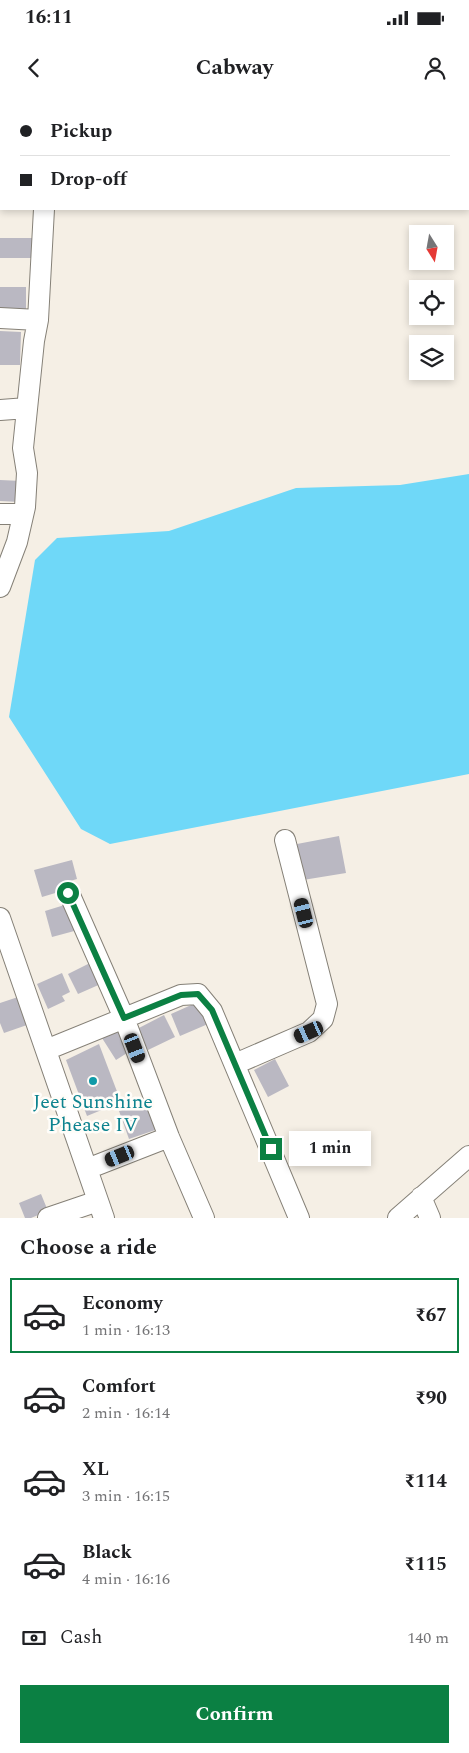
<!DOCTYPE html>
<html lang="en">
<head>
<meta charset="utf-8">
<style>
  :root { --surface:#fff; --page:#f6f6f6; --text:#202124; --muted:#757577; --line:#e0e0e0; --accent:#0b8043 }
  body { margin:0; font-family:Spectral,serif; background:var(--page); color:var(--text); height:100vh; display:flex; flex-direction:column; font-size:19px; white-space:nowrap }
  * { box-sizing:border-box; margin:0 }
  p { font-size:16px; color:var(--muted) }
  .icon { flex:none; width:28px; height:28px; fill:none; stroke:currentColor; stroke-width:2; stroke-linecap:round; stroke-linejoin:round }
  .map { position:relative; height:1118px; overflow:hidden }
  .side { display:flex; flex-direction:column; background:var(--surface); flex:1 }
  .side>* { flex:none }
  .hud { position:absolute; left:0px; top:0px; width:470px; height:110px; box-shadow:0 2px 8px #0003; display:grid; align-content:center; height:110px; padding:0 20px; background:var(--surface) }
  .needle { width:32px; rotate:169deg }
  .buttons { position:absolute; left:409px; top:125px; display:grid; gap:10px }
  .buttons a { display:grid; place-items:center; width:45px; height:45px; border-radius:0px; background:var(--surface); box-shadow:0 2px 8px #0003; font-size:25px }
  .end { position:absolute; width:22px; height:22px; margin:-11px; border:6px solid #0b8043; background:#fff; box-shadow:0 0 0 2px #fff }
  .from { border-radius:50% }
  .bubble { position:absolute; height:35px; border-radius:0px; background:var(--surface); box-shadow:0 2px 8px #0003; font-size:16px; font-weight:700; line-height:35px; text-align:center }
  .car { position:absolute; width:15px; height:30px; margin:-15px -8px; border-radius:6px; box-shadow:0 0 4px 1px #0007; background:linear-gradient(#222 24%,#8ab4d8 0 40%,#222 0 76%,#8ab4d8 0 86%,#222 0) }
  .hud b { display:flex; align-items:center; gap:18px; height:48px; font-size:19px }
  .hud b+b { border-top:1px solid var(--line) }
  .hud i { width:12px; height:12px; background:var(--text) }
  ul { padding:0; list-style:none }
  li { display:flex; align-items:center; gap:15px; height:75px; margin:0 10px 8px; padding:0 10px; border:2px solid transparent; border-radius:0px }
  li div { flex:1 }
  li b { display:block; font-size:19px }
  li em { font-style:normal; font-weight:700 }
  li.selected { border-color:var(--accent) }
  li>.icon { width:45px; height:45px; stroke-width:1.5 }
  h2 { padding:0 20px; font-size:22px; line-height:60px }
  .pay { display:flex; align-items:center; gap:12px; height:55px; padding:0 20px; font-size:19px }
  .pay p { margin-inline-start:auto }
  .action { display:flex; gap:10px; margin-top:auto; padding:10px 20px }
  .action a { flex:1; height:58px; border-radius:0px; background:var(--accent); color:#fff; font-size:20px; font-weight:700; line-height:58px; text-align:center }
  .status { display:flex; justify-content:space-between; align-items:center; height:35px; padding:0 25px; background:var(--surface); direction:ltr }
  .status svg { height:14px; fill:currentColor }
  header { display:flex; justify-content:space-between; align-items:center; height:65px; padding:0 20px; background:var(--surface); font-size:22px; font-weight:700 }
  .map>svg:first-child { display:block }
</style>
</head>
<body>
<div class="status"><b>16:11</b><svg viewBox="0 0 49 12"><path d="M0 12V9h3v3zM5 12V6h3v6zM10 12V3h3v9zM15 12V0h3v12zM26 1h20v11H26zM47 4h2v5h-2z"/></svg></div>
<header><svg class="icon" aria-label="back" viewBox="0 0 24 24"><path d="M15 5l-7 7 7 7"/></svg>Cabway<svg class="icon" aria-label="person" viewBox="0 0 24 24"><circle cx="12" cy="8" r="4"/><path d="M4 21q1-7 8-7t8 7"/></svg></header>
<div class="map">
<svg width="469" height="1118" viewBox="0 0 469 1118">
  <rect width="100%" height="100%" fill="#f5efe5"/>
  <path fill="#6fd8f8" d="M469,374V674L110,744L81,729L9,617L35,460L57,438L169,431L296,388L400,385Z"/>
  <path fill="#bab8c2" d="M0,138H35L34,158H0Z
    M0,187H26V209L0,208Z
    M0,231L21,232L20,265H0Z
    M0,380L22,381L20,402L0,401Z
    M339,736L346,773L303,780L297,744Z
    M72,760L77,779L60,784L62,791L42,797L34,770Z
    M71,803L78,830L52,837L45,811Z
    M92,862L103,883L78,894L68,874Z
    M62,873L70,892L62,896L65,901L48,909L37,884Z
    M18,897L27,925L4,933L0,923V903Z
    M198,902L208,924L180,936L171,914Z
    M164,915L175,937L148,950L137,929Z
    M121,926L135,948L116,960L102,938Z
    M99,944L121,1002L87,1016L66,960Z
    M275,959L289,986L268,997L254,970Z
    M154,1000L164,1027L129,1039L119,1011Z
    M41,1094L48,1111L31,1118H25L19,1103Z"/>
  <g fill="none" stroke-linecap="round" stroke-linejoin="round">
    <g stroke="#858077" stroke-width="22">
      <path id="minor" d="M47,0V1
        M0,218L38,220
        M0,310L27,308
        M0,414H23
        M0,487L17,442L25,407L27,373L23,348L34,241L38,220L44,109
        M69,793L124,918L169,1037L204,1118
        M0,818L104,1118
        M46,950L181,895L198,894L212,911L299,1118
        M235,964L309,932L323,919L327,904L285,740
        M87,1069L169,1037
        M421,1097L430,1118
        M48,1118L98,1101
        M398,1118L469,1056"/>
    </g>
    <use href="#minor" stroke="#fff" stroke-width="20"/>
  </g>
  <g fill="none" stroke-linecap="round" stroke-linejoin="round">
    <path stroke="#0b8043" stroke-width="6" d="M68,793L124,918L181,895L198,894L212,910L271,1049"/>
  </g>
  <circle fill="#0f9aa8" stroke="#fffdf9" stroke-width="2" cx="93" cy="981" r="5"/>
  <g text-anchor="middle" stroke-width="5" stroke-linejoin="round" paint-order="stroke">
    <g font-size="20" fill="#0d838f" stroke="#fffdf9">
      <text x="93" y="1008">Jeet Sunshine<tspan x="93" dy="23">Phease IV</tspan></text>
    </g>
  </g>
</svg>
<div class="buttons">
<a><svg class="needle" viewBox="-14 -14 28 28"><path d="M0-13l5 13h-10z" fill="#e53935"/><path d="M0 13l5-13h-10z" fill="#757577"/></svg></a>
<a><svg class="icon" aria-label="locate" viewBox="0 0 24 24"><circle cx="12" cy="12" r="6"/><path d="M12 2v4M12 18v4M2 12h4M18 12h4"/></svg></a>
<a><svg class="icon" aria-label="layers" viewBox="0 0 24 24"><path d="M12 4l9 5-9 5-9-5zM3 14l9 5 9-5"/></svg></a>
</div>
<i class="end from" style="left:68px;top:793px"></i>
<i class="end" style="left:271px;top:1049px"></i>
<div class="bubble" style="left:289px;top:1031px;width:82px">1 min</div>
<i class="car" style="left:304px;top:813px;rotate:346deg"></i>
<i class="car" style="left:309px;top:932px;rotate:246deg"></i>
<i class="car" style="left:135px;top:948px;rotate:159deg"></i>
<i class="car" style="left:120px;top:1056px;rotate:248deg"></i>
<div class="hud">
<b><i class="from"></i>Pickup</b>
<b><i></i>Drop-off</b>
</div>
</div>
<section class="side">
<h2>Choose a ride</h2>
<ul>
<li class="selected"><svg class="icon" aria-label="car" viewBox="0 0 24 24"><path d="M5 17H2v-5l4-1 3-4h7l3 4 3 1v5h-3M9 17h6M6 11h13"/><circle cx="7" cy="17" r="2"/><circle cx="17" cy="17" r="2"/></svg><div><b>Economy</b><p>1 min · 16:13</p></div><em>₹67</em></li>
<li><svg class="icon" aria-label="car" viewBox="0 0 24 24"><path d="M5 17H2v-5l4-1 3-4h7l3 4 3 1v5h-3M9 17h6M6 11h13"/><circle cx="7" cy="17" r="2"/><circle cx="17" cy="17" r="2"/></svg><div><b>Comfort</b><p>2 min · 16:14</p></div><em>₹90</em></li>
<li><svg class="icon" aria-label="car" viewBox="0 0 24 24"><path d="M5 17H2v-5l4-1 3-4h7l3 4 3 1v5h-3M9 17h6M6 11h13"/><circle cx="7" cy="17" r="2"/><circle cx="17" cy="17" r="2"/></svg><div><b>XL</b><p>3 min · 16:15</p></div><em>₹114</em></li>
<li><svg class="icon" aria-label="car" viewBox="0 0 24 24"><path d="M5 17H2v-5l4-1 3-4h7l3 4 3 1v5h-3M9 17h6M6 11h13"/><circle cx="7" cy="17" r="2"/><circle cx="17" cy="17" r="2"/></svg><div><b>Black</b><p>4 min · 16:16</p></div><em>₹115</em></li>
</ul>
<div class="pay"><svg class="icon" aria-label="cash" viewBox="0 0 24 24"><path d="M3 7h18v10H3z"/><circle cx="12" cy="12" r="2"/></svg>Cash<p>140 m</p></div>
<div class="action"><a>Confirm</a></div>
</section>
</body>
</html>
